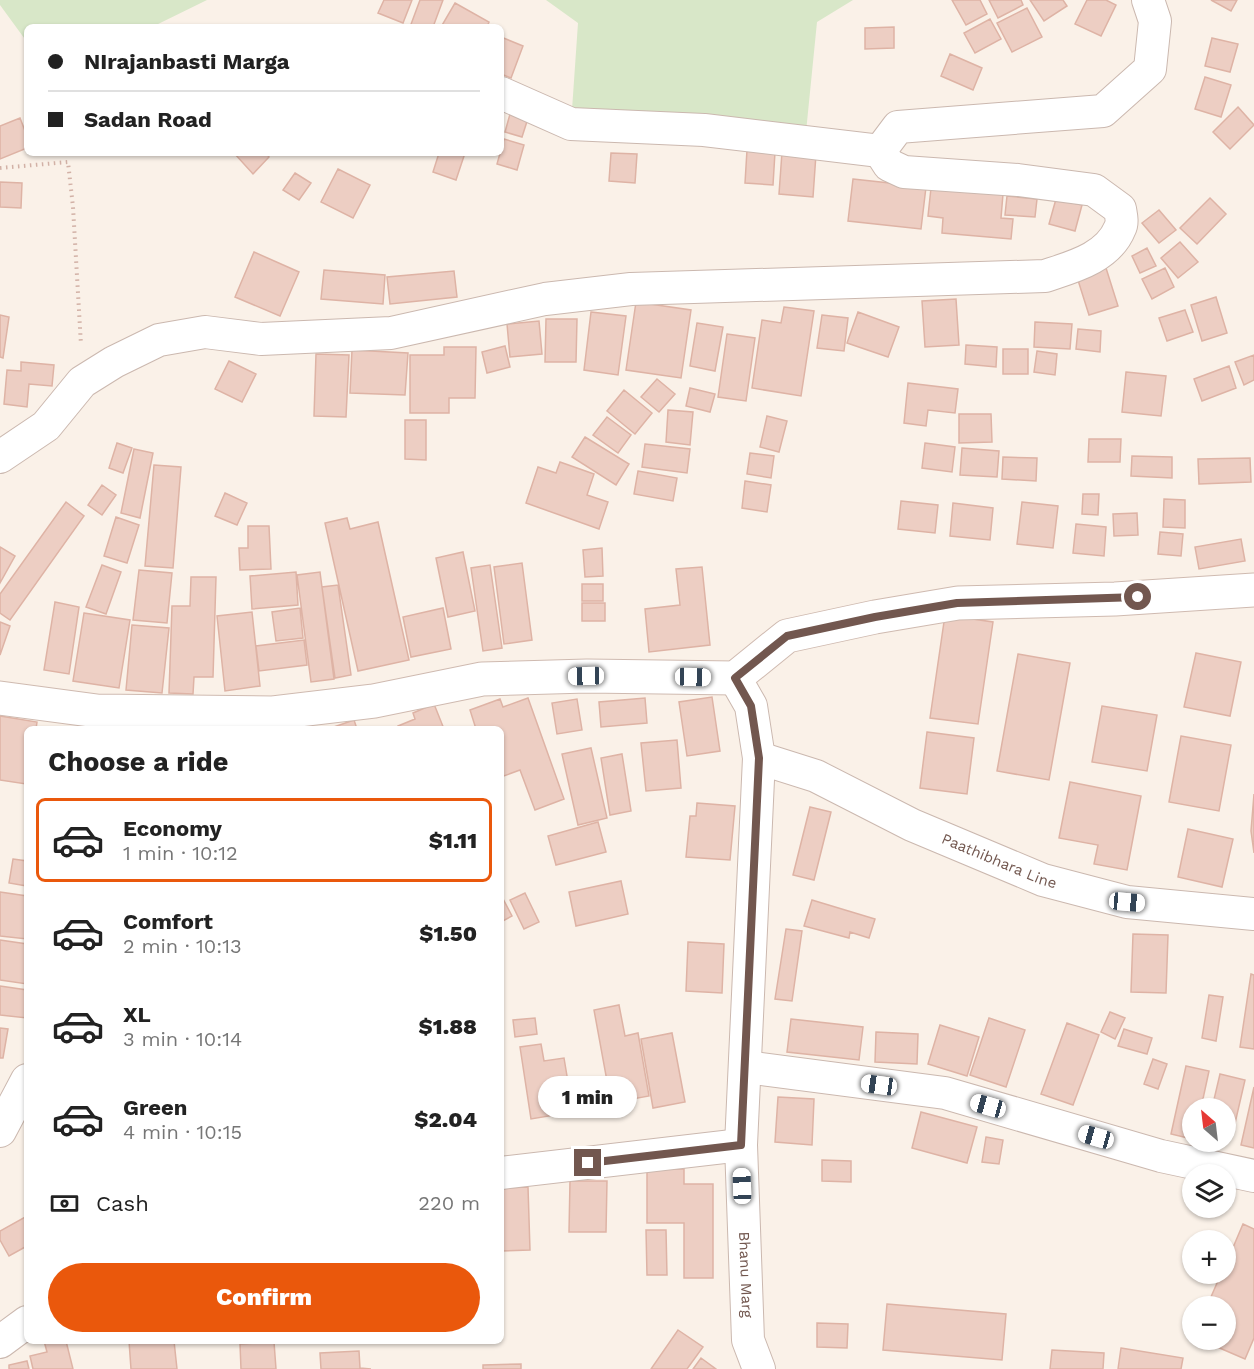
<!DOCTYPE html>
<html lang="en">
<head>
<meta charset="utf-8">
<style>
  :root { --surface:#fff; --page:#f6f6f6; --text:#222; --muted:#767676; --line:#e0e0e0; --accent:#ea580c }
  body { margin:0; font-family:"Work Sans",sans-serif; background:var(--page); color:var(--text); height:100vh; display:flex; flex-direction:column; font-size:22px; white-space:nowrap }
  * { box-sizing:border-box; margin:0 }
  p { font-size:20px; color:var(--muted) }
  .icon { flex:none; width:33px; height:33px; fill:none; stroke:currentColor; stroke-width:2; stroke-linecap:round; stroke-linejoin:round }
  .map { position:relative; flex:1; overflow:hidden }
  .side { position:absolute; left:24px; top:726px; width:480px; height:618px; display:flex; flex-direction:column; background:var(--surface); border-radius:9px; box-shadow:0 2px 4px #0004 }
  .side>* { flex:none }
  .banner { position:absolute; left:24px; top:24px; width:480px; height:132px; border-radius:9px; box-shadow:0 2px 4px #0004; display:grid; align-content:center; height:132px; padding:0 24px; background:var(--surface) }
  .needle { width:39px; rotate:332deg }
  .controls { position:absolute; left:1182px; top:1098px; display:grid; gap:12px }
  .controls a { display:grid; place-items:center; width:54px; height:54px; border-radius:50%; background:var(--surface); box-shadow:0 2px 4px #0004; font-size:30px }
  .end { position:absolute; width:27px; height:27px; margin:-14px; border:8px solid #72574f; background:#fff; box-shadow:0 0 0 3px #fff }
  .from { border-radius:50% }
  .bubble { position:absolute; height:42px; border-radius:21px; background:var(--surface); box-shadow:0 2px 4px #0004; font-size:20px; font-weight:800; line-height:42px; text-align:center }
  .car { position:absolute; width:18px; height:36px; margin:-18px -9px; border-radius:8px; box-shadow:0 0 4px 2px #0007; background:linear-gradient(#fff 24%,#345 0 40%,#fff 0 76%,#345 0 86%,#fff 0) }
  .banner b { display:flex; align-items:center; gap:21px; height:57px; font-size:22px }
  .banner b+b { border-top:2px solid var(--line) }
  .banner i { width:15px; height:15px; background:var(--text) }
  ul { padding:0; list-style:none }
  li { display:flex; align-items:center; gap:18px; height:84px; margin:0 12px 9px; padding:0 12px; border:3px solid transparent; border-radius:9px }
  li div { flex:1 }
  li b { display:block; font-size:22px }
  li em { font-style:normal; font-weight:800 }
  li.current { border-color:var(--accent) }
  li>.icon { width:54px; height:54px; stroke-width:1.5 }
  h2 { padding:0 24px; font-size:27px; line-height:72px }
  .pay { display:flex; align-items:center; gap:15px; height:66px; padding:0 24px; font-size:22px }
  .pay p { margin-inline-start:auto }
  .action { display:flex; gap:12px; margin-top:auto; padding:12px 24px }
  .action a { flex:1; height:69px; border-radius:36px; background:var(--accent); color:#fff; font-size:24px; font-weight:800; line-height:69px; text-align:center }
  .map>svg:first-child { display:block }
</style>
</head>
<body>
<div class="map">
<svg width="1254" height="1369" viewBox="0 0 1254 1369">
  <rect width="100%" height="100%" fill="#faf1e8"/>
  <path fill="#d8e7c8" d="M0,0H207L152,27H27V42L0,5Z
    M546,0H853L817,22L805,142L571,124L578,23Z"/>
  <path fill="#edcec3" stroke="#deb3a5" stroke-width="1.5" d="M384,0H412L403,23L378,13Z
    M420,0H443L433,27H410Z
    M952,0H980L987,14L966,25Z
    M989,0H1021L1023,5L998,18Z
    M1030,0H1063L1067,6L1044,21Z
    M1087,0H1106L1116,5L1101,36L1075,24Z
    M1211,0H1237L1231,11Z
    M455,3L489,22L487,27H441Z
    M1027,8L1042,37L1012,52L997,23Z
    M990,19L1001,39L975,53L964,33Z
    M894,27V48L865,49V28Z
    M501,37L523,46L511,78L501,74Z
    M1212,38L1238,44L1230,72L1205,66Z
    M950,54L982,68L973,90L941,76Z
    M1205,77L1231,85L1221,117L1195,109Z
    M512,107L530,112L522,137L505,132Z
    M1238,107L1254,125L1230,149L1213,132Z
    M20,118L27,136V148L0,159V126Z
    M504,139L524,145L517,170L497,164Z
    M747,150L775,152L773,185L745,183Z
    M782,152L816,154L813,197L779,194Z
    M234,153H266L269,157L253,174Z
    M439,153H465L456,180L433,172Z
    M611,153L637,154L635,183L609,181Z
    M338,169L370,185L353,218L321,202Z
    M295,173L311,183L299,200L283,190Z
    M853,179L926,187L921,229L848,221Z
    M0,182L22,183L21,208L0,207Z
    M931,188L1003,194L1001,218L1013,219L1011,239L942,233L943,218L928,216Z
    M1007,196L1037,199L1035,217L1005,215Z
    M1210,198L1226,214L1197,244L1180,228Z
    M1056,199L1082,205L1075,231L1049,224Z
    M1159,210L1176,230L1159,243L1142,223Z
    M1180,242L1198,262L1178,278L1161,258Z
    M1147,248L1156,266L1140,273L1132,256Z
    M254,252L299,272L280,316L235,297Z
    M1106,268L1118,306L1089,315L1077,277Z
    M1165,268L1174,287L1152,299L1142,279Z
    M324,270L385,275L383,304L321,299Z
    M454,271L457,297L390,304L387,277Z
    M1216,297L1227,333L1202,341L1191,305Z
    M956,299L959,345L925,347L922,301Z
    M636,302L691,310L681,378L626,370Z
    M784,307L814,311L801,396L752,388L762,320L781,323Z
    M1185,310L1193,332L1167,341L1159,318Z
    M591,312L626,316L618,375L584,370Z
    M858,312L899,327L888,357L847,343Z
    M0,315L9,317L3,358L0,357Z
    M822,315L848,318L844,351L817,348Z
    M546,319H577L576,362H545Z
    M539,321L542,354L510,357L507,324Z
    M1035,322L1072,324L1070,349L1034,347Z
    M697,323L723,327L715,371L690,366Z
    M1078,329L1101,331L1100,352L1076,349Z
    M727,334L755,338L746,401L718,397Z
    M966,345L997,347L996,367L965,364Z
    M505,346L510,367L487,373L482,352Z
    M444,347H476L475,398H449V413H410V355H444Z
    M1003,349H1028V374H1003Z
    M352,350L408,353L405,395L350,393Z
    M1037,351L1057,354L1055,375L1034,372Z
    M316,354L349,355L346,417L314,416Z
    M1254,355V380L1244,385L1235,362Z
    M229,361L256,374L242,402L215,389Z
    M21,362L54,365L52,386L29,384L27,407L4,404L7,370L21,371Z
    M1229,366L1236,388L1202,401L1194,379Z
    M1126,372L1166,376L1161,416L1122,412Z
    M657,379L675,394L659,412L641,397Z
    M908,383L958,389L955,413L928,410L926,426L904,423Z
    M690,388L715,394L710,412L686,406Z
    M624,390L652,413L635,434L607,411Z
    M668,410L693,412L690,445L666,442Z
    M959,414H991L992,442L959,443Z
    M767,416L787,421L779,452L760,447Z
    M607,417L631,435L618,453L593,435Z
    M405,420H426V460L405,459Z
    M585,437L629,464L616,485L572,457Z
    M1089,439H1121L1120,462H1088Z
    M117,443L132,448L123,473L109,468Z
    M925,443L955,447L952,472L922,468Z
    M645,444L690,449L687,473L642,467Z
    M962,448L999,451L997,477L960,475Z
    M134,449L153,453L140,518L121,513Z
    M750,453L774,456L771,478L747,474Z
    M1132,456L1172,457V478L1131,476Z
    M1003,457L1037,458L1036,481L1002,479Z
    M1250,458L1251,482L1199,484L1198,459Z
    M560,462L594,474L587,495L608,502L599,529L526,503L538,467L556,473Z
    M154,465L181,467L173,568L145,566Z
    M638,471L677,478L673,501L634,494Z
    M745,481L771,485L767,512L742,508Z
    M102,485L116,495L102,515L88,505Z
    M225,493L247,503L237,525L215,516Z
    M1083,494H1099L1098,515L1082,514Z
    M1164,499L1185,500V528L1163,527Z
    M901,501L938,505L935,533L898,529Z
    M66,502L84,516L10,620L0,613V594Z
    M1022,502L1058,506L1053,548L1017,544Z
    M953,503L993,508L990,540L950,536Z
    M1137,513L1138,535L1114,536L1113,514Z
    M116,517L139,525L127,563L104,556Z
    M347,518L350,529L378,522L409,660L358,671L325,523Z
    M1076,524L1106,527L1104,556L1073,553Z
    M248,526H269L271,569L240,570L239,548H248Z
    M1160,532L1183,534L1181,556L1158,554Z
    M1241,539L1245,561L1199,569L1195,547Z
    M0,547L15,556L0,583Z
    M602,548L603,576L585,577L583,550Z
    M463,552L475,611L448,617L436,558Z
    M522,563L532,640L504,644L494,567Z
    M102,565L121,572L106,614L86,607Z
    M490,565L502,648L483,651L471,568Z
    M702,567L710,645L649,652L645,609L680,605L676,569Z
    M139,570L172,573L167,623L133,620Z
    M296,572L298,605L252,609L250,576Z
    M320,572L334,679L311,682L297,575Z
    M191,577H216L213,677H194L193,694L169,693L172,606H190Z
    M582,584H603V601H582Z
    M338,585L351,675L335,678L322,587Z
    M55,602L79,607L69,674L44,670Z
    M582,603H605V621H582Z
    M300,608L303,638L276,641L272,612Z
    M443,608L451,649L411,657L403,617Z
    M252,612L260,686L225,691L217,616Z
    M84,613L130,620L119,688L73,681Z
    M945,615L993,622L978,724L930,718Z
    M0,622L10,626L0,655Z
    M132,625L169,628L162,693L126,690Z
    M304,640L307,665L259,671L256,646Z
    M1196,653L1241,662L1230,716L1184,707Z
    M1018,654L1070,663L1049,780L997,771Z
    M712,697L720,751L687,756L679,702Z
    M528,698L564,799L535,810L520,770L501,777V729H476L470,710L500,699L503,707Z
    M645,698L647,723L601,727L599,702Z
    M577,699L582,730L557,734L552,703Z
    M434,704L444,729H399L398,726L415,719L413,713Z
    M1102,706L1157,715L1147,771L1092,762Z
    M0,716L37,722L36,729H27L26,784L0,780Z
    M354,720L357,729H328Z
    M927,732L974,738L967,794L920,788Z
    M1181,736L1231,745L1219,811L1169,802Z
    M677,740L681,788L646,791L641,743Z
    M591,748L607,818L578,825L562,754Z
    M622,754L631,811L610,815L601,758Z
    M1070,782L1141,796L1127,870L1094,864L1098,845L1059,838Z
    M1254,794V853L1251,831Z
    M697,803L735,806L730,860L686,857L690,816H696Z
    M810,807L831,812L814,880L793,875Z
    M598,822L606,852L556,865L548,836Z
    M1188,829L1233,839L1222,887L1178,877Z
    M13,859L27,861V886L9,883Z
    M621,881L628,914L576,926L569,892Z
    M0,892L27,896V939L0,936Z
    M525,893L539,922L524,929L510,900Z
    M501,895L512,916L501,922Z
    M812,900L875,919L869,938L850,932L849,938L804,926Z
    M786,929L802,931L792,1001L775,999Z
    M1133,934L1168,935L1166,993L1131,992Z
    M0,940L27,944V984L0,980Z
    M688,942L724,944L722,993L686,991Z
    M1251,974L1254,975V1049L1240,1047Z
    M0,986L27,990V1018L0,1015Z
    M1209,995L1223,997L1216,1041L1202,1038Z
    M619,1005L625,1036L638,1033L649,1096L611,1103L594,1010Z
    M1110,1012L1125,1018L1115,1039L1101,1032Z
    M535,1018L537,1034L515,1037L513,1020Z
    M989,1018L1025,1030L1006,1087L970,1075Z
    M791,1019L863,1027L859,1060L787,1052Z
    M1067,1023L1099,1035L1073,1105L1041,1094Z
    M940,1025L979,1037L967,1076L928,1064Z
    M0,1028L8,1029L3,1058H0Z
    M1124,1029L1152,1038L1147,1054L1118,1046Z
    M876,1032L918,1034L917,1064L875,1062Z
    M672,1033L685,1102L653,1108L641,1039Z
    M541,1044L544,1061L564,1058L573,1112L531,1119L520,1047Z
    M1153,1059L1167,1064L1158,1089L1144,1084Z
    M1186,1066L1209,1071L1201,1108H1192V1139L1171,1134Z
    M1220,1074L1245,1080L1233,1132L1226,1131V1108H1212Z
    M595,1083L599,1107L580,1110L576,1086Z
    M1254,1087V1148L1241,1145Z
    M778,1097L814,1099L812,1145L775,1142Z
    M921,1112L977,1127L967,1163L912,1148Z
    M986,1137L1003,1140L999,1164L982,1162Z
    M822,1160L851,1161V1182L822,1181Z
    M647,1169H684V1184H713V1278H684V1223H647Z
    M570,1181H607L606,1232H569Z
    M528,1187L530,1250L501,1251V1188Z
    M27,1216V1246L9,1256L0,1240V1231Z
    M1243,1224L1254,1229V1338L1245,1359L1201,1340H1226V1306H1207L1221,1274H1226V1264Z
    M646,1230H666L667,1275H647Z
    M887,1304L1006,1314L1002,1360L883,1350Z
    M817,1323L848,1324L847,1348L817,1347Z
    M678,1330L703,1347L687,1369H651Z
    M44,1341H66L73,1369H33L30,1356L47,1352Z
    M129,1341H174L177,1369H131Z
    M274,1342L276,1369H241L240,1344Z
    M1121,1348L1183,1358L1181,1369H1118Z
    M1052,1350L1104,1353L1103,1369H1050Z
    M359,1351L360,1368L371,1369H321L320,1353Z
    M701,1358L716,1369H693Z
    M27,1361L29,1369H9V1365Z
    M521,1364V1369H483V1365Z"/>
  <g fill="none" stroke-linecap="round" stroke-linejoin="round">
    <g stroke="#cbb8af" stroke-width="34">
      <g id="street">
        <path d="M501,93L571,124L704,130L880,151"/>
        <path d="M0,457L46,426L82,382L114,362L159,340L205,332L261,339L391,333L545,299L631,289L1045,276C1072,267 1108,258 1120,228C1123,223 1121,215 1120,209L1094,190L1018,180L904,172L889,165L880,151L898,127L1103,111L1150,69L1155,21L1148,0"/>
        <path id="s1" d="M735,678L751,706L759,758L741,1145L748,1340L759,1369"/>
        <path id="s2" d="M759,758L816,776L912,825L1043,880L1127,902L1254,914"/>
        <path d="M746,1067L945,1093L1161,1156L1254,1176"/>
        <path d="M0,1131L27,1080"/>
        <path d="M501,1173L741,1145"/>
        <path d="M0,1342L27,1322"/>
      </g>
    </g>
    <g stroke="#cfbab0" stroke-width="35">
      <path id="secondary" d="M0,698L97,711L273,713L374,701L482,679L587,676L735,678L787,636L875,617L958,603L1115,599L1254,590"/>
    </g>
    <path stroke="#d2b1a6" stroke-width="4" stroke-dasharray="1.5 4.5" stroke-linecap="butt" d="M0,168L68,162L73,207L81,345"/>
    <use href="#street" stroke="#fff" stroke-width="32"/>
    <use href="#secondary" stroke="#fff" stroke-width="33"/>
  </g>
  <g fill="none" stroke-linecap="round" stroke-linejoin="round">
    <path stroke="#72574f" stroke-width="8" d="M588,1163L741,1145L759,758L751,706L735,678L787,636L875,617L957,603L1138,597"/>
  </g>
  <g text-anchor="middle" stroke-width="4.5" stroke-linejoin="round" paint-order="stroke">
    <g font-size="15" fill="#72574f" stroke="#fdf5ee">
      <text dy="5" stroke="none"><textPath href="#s2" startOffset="262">Paathibhara Line</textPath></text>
      <text dy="5" stroke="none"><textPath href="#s1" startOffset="602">Bhanu Marg</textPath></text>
    </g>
  </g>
</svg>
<div class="controls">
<a><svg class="needle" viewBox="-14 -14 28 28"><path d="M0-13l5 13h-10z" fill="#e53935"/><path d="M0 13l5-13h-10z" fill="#767676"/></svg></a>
<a><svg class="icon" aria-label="layers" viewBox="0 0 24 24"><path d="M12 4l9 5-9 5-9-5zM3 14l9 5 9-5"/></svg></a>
<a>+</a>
<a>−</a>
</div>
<i class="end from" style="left:1138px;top:597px"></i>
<i class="end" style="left:588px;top:1163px"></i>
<div class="bubble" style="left:538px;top:1076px;width:99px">1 min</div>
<i class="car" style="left:586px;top:676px;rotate:269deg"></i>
<i class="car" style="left:693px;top:677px;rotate:91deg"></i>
<i class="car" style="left:1127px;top:902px;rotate:95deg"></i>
<i class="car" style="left:879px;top:1085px;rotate:278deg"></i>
<i class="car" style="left:988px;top:1106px;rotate:286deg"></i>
<i class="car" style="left:1096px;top:1137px;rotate:286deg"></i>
<i class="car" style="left:742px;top:1186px;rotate:358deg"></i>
<div class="banner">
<b><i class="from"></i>NIrajanbasti Marga</b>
<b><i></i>Sadan Road</b>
</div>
<section class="side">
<h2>Choose a ride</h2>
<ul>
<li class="current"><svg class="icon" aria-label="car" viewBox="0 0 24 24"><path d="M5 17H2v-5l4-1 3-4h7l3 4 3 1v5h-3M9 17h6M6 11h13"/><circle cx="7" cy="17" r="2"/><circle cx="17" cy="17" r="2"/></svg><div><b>Economy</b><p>1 min · 10:12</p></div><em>$1.11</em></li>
<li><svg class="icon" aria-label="car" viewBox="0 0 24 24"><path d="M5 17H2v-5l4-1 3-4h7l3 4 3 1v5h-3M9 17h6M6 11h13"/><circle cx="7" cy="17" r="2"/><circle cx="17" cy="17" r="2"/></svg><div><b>Comfort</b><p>2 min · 10:13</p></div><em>$1.50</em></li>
<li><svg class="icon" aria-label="car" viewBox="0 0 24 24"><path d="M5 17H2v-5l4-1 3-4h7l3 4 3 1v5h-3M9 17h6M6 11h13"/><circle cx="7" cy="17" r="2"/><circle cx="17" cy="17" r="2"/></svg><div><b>XL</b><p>3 min · 10:14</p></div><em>$1.88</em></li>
<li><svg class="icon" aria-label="car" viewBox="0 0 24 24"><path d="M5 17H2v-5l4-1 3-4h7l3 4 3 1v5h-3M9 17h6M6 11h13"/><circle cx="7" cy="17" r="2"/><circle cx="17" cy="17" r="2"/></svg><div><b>Green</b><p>4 min · 10:15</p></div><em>$2.04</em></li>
</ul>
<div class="pay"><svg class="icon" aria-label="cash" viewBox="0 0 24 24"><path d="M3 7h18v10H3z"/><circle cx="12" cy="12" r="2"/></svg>Cash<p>220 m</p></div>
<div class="action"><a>Confirm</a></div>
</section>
</div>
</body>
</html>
